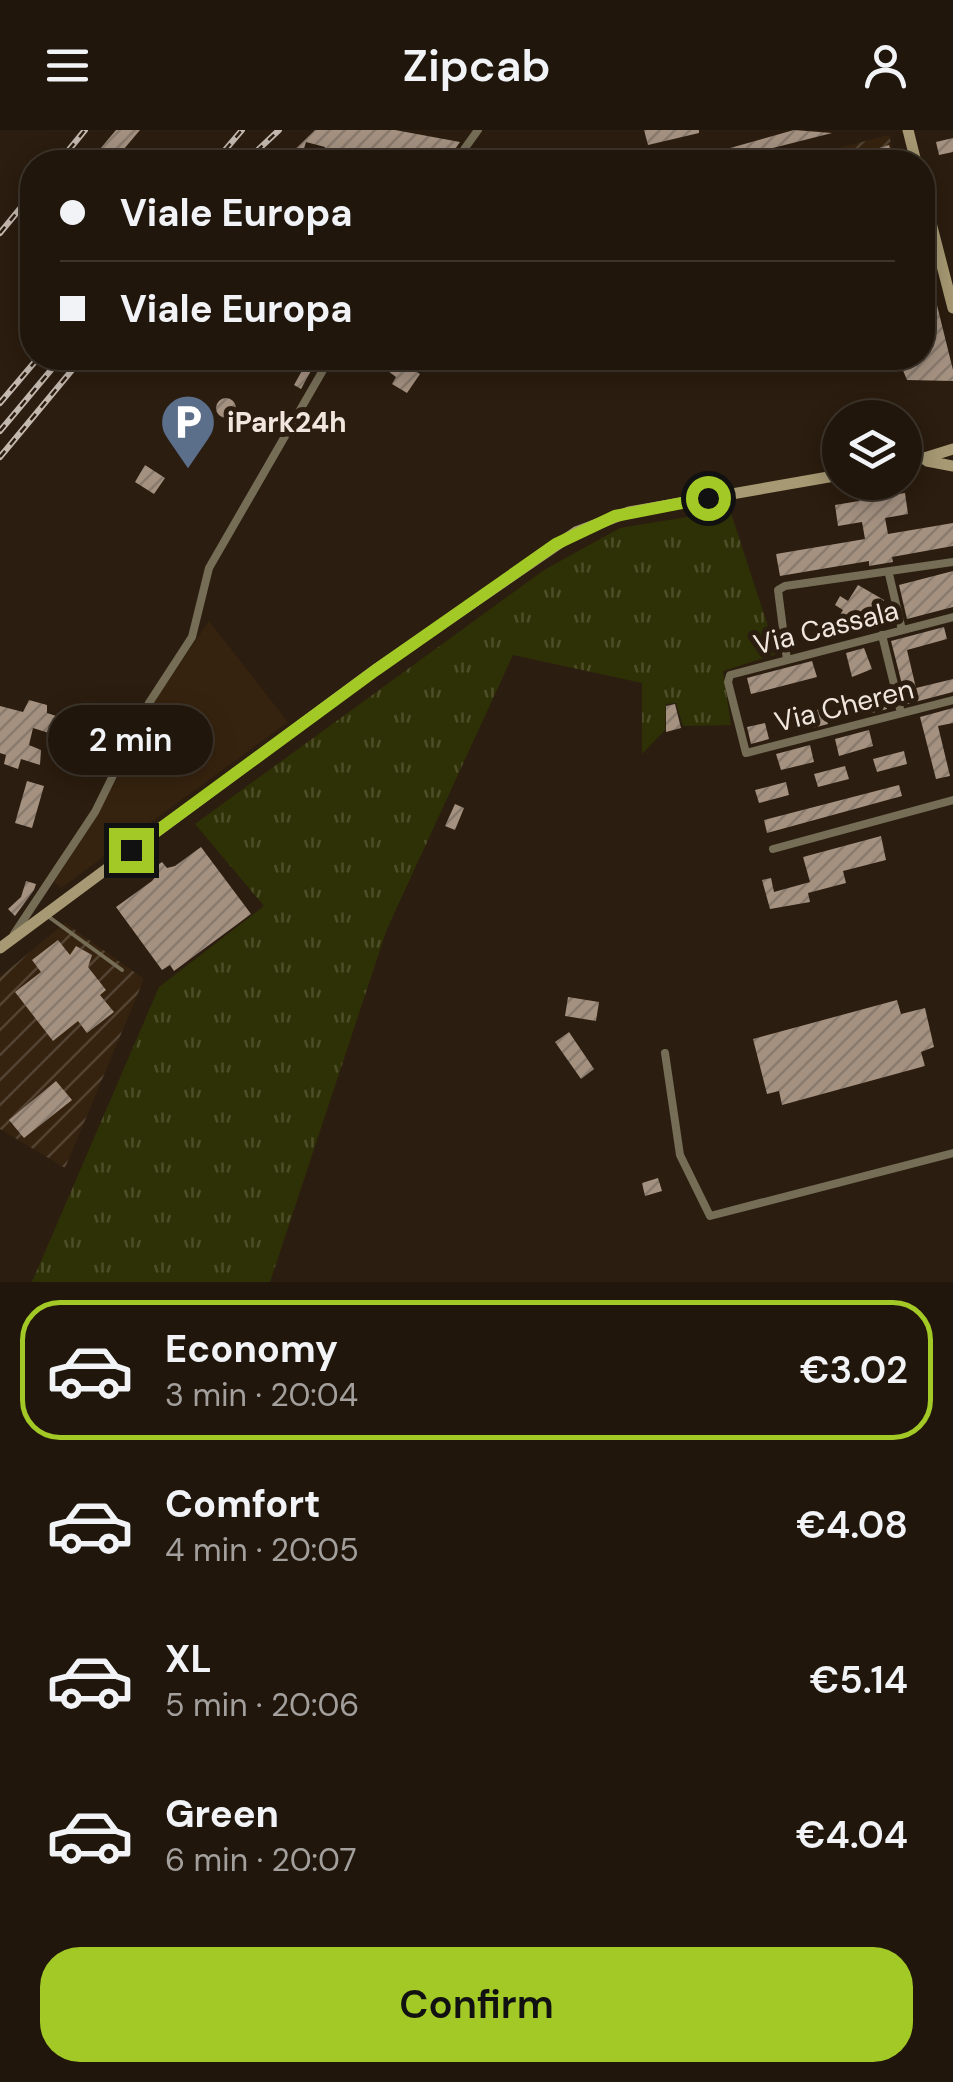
<!DOCTYPE html>
<html lang="en">
<head>
<meta charset="utf-8">
<style>
  :root { --surface:#20160b; --page:#2d2319; --text:#f1f3f6; --muted:#a29f9d; --line:#3d352c; --accent:#a3c926 }
  body { margin:0; font-family:"DM Sans",sans-serif; background:var(--page); color:var(--text); height:100vh; display:flex; flex-direction:column; font-size:38px; white-space:nowrap }
  * { box-sizing:border-box; margin:0 }
  p { font-size:32px; color:var(--muted) }
  .icon { flex:none; width:55px; height:55px; fill:none; stroke:currentColor; stroke-width:2; stroke-linecap:round; stroke-linejoin:round }
  .map { position:relative; height:1152px; overflow:hidden }
  .sheet { display:flex; flex-direction:column; background:var(--surface); flex:1 }
  .sheet>* { flex:none }
  .banner { position:absolute; left:20px; top:20px; width:915px; height:220px; border-radius:40px; box-shadow:0 5px 25px #0003,0 0 0 2px var(--line); display:grid; align-content:center; height:220px; padding:0 40px; background:var(--surface) }
  .tools { position:absolute; left:822px; top:270px; display:grid; gap:20px }
  .tools a { display:grid; place-items:center; width:100px; height:100px; border-radius:50%; background:var(--surface); box-shadow:0 5px 25px #0003,0 0 0 2px var(--line); font-size:50px }
  .end { position:absolute; width:45px; height:45px; margin:-22px; border:12px solid #a3c926; background:#111; box-shadow:0 0 0 5px #111 }
  .from { border-radius:50% }
  .bubble { position:absolute; height:70px; border-radius:35px; background:var(--surface); box-shadow:0 5px 25px #0003,0 0 0 2px var(--line); font-size:32px; font-weight:600; line-height:70px; text-align:center }
  .banner b { display:flex; align-items:center; gap:35px; height:95px; font-size:38px }
  .banner b+b { border-top:2px solid var(--line) }
  .banner i { width:25px; height:25px; background:var(--text) }
  ul { padding:18px 0 0; list-style:none }
  li { display:flex; align-items:center; gap:30px; height:140px; margin:0 20px 15px; padding:0 20px; border:5px solid transparent; border-radius:40px }
  li div { flex:1 }
  li b { display:block; font-size:38px }
  li em { font-style:normal; font-weight:600 }
  li.on { border-color:var(--accent) }
  li>.icon { width:90px; height:90px; stroke-width:1.5 }
  .primary-button { display:flex; gap:20px; margin-top:auto; padding:20px 40px }
  .primary-button a { flex:1; height:115px; border-radius:40px; background:var(--accent); color:#111; font-size:40px; font-weight:600; line-height:115px; text-align:center }
  header { display:flex; justify-content:space-between; align-items:center; height:130px; padding:0 40px; background:var(--surface); font-size:45px; font-weight:600 }
  .map>svg:first-child { display:block }
</style>
</head>
<body>
<header><svg class="icon" aria-label="menu" viewBox="0 0 24 24"><path d="M4 6h16M4 12h16M4 18h16"/></svg>Zipcab<svg class="icon" aria-label="person" viewBox="0 0 24 24"><circle cx="12" cy="8" r="4"/><path d="M4 21q1-7 8-7t8 7"/></svg></header>
<div class="map">
<svg width="953" height="1152" viewBox="0 0 953 1152">
  <defs>
    <pattern id="industrial-furrows" width="10" height="10" patternUnits="userSpaceOnUse" patternTransform="scale(2.5)"><rect width="10" height="10" fill="#36230f"/><path d="M-1 1l2-2M0 10L10 0M9 11l2-2" fill="none" stroke="#534332"/></pattern>
    <pattern id="grass-tufts" width="24" height="20" patternUnits="userSpaceOnUse" patternTransform="scale(2.5)"><rect width="24" height="20" fill="#2e3005"/><path d="M3 7l-1-3M5 7V3M7 7l1-3M15 17l-1-3M17 17v-4M19 17l1-3" fill="none" stroke="#4d4e29"/></pattern>
    <pattern id="building-hatch" width="6" height="6" patternUnits="userSpaceOnUse" patternTransform="scale(2.5)"><rect width="6" height="6" fill="#a49180"/><path d="M-1 1l2-2M0 6l6-6M5 7l2-2" fill="none" stroke="#887a6d"/></pattern>
  </defs>
  <rect width="100%" height="100%" fill="#2b1d0f"/>
  <path fill="#36230f" d="M209,491L288,592L61,758L54,752L117,649L153,573Z"/>
  <path fill="url(#industrial-furrows)" d="M889,5L896,32H804L803,27Z
    M65,793L144,849L65,1038L0,999V847Z"/>
  <path fill="url(#grass-tufts)" d="M730,380L777,524L723,541L731,595L683,596L676,573L666,574L665,600L642,624V553L513,525L387,799L270,1152H32L159,857L264,776L195,694L544,440L620,398Z"/>
  <path fill="url(#building-hatch)" d="M116,0H140L113,32H89Z
    M315,0H395L460,12L446,32H323L325,17L306,12L300,32H282Z
    M644,0H699V3L648,15Z
    M794,0L832,3L718,32H680Z
    M953,8V22L939,25L936,12Z
    M889,15L894,32H884L883,28L834,32Z
    M932,155L953,240V251L907,250L902,238V228H925L922,158Z
    M309,228H318L301,259L294,255Z
    M395,228L420,244L407,263L392,254L396,247L388,241Z
    M216 278a10 10 0 1 1 20 0a10 10 0 1 1-20 0Z
    M145,335L165,348L154,364L135,352Z
    M878,356L880,367L905,363L908,384L885,388L888,404L953,393V416L892,427L893,432L869,436V431L780,446L776,424L865,409L862,392L838,396L835,375L859,371L857,360Z
    M953,441V477L907,489L899,455Z
    M858,455L884,470L879,478L887,483L881,492L873,487L868,495L860,490L855,498L838,488L843,480L835,475L840,466L848,471Z
    M944,497L947,509L907,520L916,558L953,549V562L907,574L891,511Z
    M864,518L872,539L852,547L846,523Z
    M812,531L817,547L751,564L747,548Z
    M883,563L887,579L868,584L864,568Z
    M29,570L47,575V583L75,592L90,616L33,598L29,615L41,620L40,635L21,629L18,639L4,634L6,625L0,623V576L23,582Z
    M675,574L681,598L666,602V576Z
    M824,578L828,594L809,599L805,583Z
    M953,578V593L938,596L950,646L936,649L920,587Z
    M765,593L769,609L751,614L747,597Z
    M869,600L873,616L839,626L835,609Z
    M810,615L814,632L781,640L776,624Z
    M904,621L907,634L877,642L873,629Z
    M845,636L849,649L818,657L814,644Z
    M27,651L44,656L32,698L15,693Z
    M786,652L789,665L759,673L755,660Z
    M899,655L902,666L767,703L764,690Z
    M455,674L464,678L455,700L445,696Z
    M881,706L886,730L843,741L846,753L808,763L810,772L770,779L762,750L771,748L774,762L810,752L803,727Z
    M201,717L251,784L174,841L170,835L162,840L116,777L152,751L157,745L152,739L162,732L167,738L175,736Z
    M26,751L36,754L34,760L15,786L8,779L21,767Z
    M58,810L70,825L76,816L92,825L88,837L106,860L100,865L114,882L87,903L78,891L53,911L15,862L41,842L32,830Z
    M568,867L599,872L596,891L565,886Z
    M897,870L901,884L925,878L934,917L921,922L925,936L782,975L779,961L767,964L753,909Z
    M569,902L594,939L581,949L555,912Z
    M56,951L72,970L24,1008L9,990Z
    M658,1048L662,1061L645,1066L642,1053Z"/>
  <g fill="none" stroke-linecap="round" stroke-linejoin="round">
    <path stroke="#756d56" stroke-width="4" d="M49,787L122,840"/>
    <path stroke="#756d56" stroke-width="8" d="M455,32L478,0
      M889,444L902,500
      M953,487L730,545L728,552L746,623L953,570
      M882,505L901,583
      M787,530L778,460L785,456L953,432
      M773,719L953,670
      M14,804L95,682L149,573L192,507L209,438L330,228
      M665,923L680,1025L710,1086L953,1023"/>
    <path stroke="#a69973" stroke-width="11" d="M908,0L916,32
      M922,58L953,178
      M927,331L953,336
      M905,334L953,319
      M0,818L375,540L576,402L629,382L840,345"/>
    <g stroke="#c4b9af" stroke-width="6">
      <path id="rail" d="M59,32L85,0
        M215,32L242,0
        M245,32L279,0
        M0,103L32,64
        M0,273L38,228
        M0,301L61,228
        M0,327L82,228"/>
    </g>
    <use href="#rail" stroke="#2b1d0f" stroke-width="2.5" stroke-dasharray="8" stroke-linecap="butt"/>
  </g>
  <g fill="none" stroke-linecap="round" stroke-linejoin="round">
    <path stroke="#a3c926" stroke-width="12" d="M131,720L376,540L556,414L615,386L708,368"/>
  </g>
  <defs>
    <g id="parking-pin" transform="scale(2.875)"><path d="M0 17L-7.5 6A9.5 9.5 0 1 1 7.5 6Z" fill="#5c6f8a" stroke="#2b1d0f"/><path d="M-3.5-5.5H1a3.5 3.5 0 0 1 0 7H-1V5.5H-3.5ZM-1-3.4V-.6H.8a1.4 1.4 0 0 0 0-2.8Z" fill="#fff"/></g>
  </defs>
  <g fill-rule="evenodd">
    <use href="#parking-pin" x="188" y="292"/>
  </g>
  <g text-anchor="middle" stroke-width="10" stroke-linejoin="round" paint-order="stroke">
    <g font-size="28" font-weight="bold" fill="#f0e6dd" stroke="#2b1d0f" text-anchor="start">
      <text x="227" y="302">iPark24h</text>
    </g>
    <g font-size="28" fill="#f0e6dd" stroke="#2b1d0f">
      <text transform="translate(826 497) rotate(-14)" y="10">Via Cassala</text>
      <text transform="translate(844 575) rotate(-14)" y="10">Via Cheren</text>
    </g>
  </g>
</svg>
<div class="tools">
<a><svg class="icon" aria-label="layers" viewBox="0 0 24 24"><path d="M12 4l9 5-9 5-9-5zM3 14l9 5 9-5"/></svg></a>
</div>
<i class="end from" style="left:708px;top:368px"></i>
<i class="end" style="left:131px;top:720px"></i>
<div class="bubble" style="left:48px;top:575px;width:165px">2 min</div>
<div class="banner">
<b><i class="from"></i>Viale Europa</b>
<b><i></i>Viale Europa</b>
</div>
</div>
<section class="sheet">
<ul>
<li class="on"><svg class="icon" aria-label="car" viewBox="0 0 24 24"><path d="M5 17H2v-5l4-1 3-4h7l3 4 3 1v5h-3M9 17h6M6 11h13"/><circle cx="7" cy="17" r="2"/><circle cx="17" cy="17" r="2"/></svg><div><b>Economy</b><p>3 min · 20:04</p></div><em>€3.02</em></li>
<li><svg class="icon" aria-label="car" viewBox="0 0 24 24"><path d="M5 17H2v-5l4-1 3-4h7l3 4 3 1v5h-3M9 17h6M6 11h13"/><circle cx="7" cy="17" r="2"/><circle cx="17" cy="17" r="2"/></svg><div><b>Comfort</b><p>4 min · 20:05</p></div><em>€4.08</em></li>
<li><svg class="icon" aria-label="car" viewBox="0 0 24 24"><path d="M5 17H2v-5l4-1 3-4h7l3 4 3 1v5h-3M9 17h6M6 11h13"/><circle cx="7" cy="17" r="2"/><circle cx="17" cy="17" r="2"/></svg><div><b>XL</b><p>5 min · 20:06</p></div><em>€5.14</em></li>
<li><svg class="icon" aria-label="car" viewBox="0 0 24 24"><path d="M5 17H2v-5l4-1 3-4h7l3 4 3 1v5h-3M9 17h6M6 11h13"/><circle cx="7" cy="17" r="2"/><circle cx="17" cy="17" r="2"/></svg><div><b>Green</b><p>6 min · 20:07</p></div><em>€4.04</em></li>
</ul>
<div class="primary-button"><a>Confirm</a></div>
</section>
</body>
</html>
